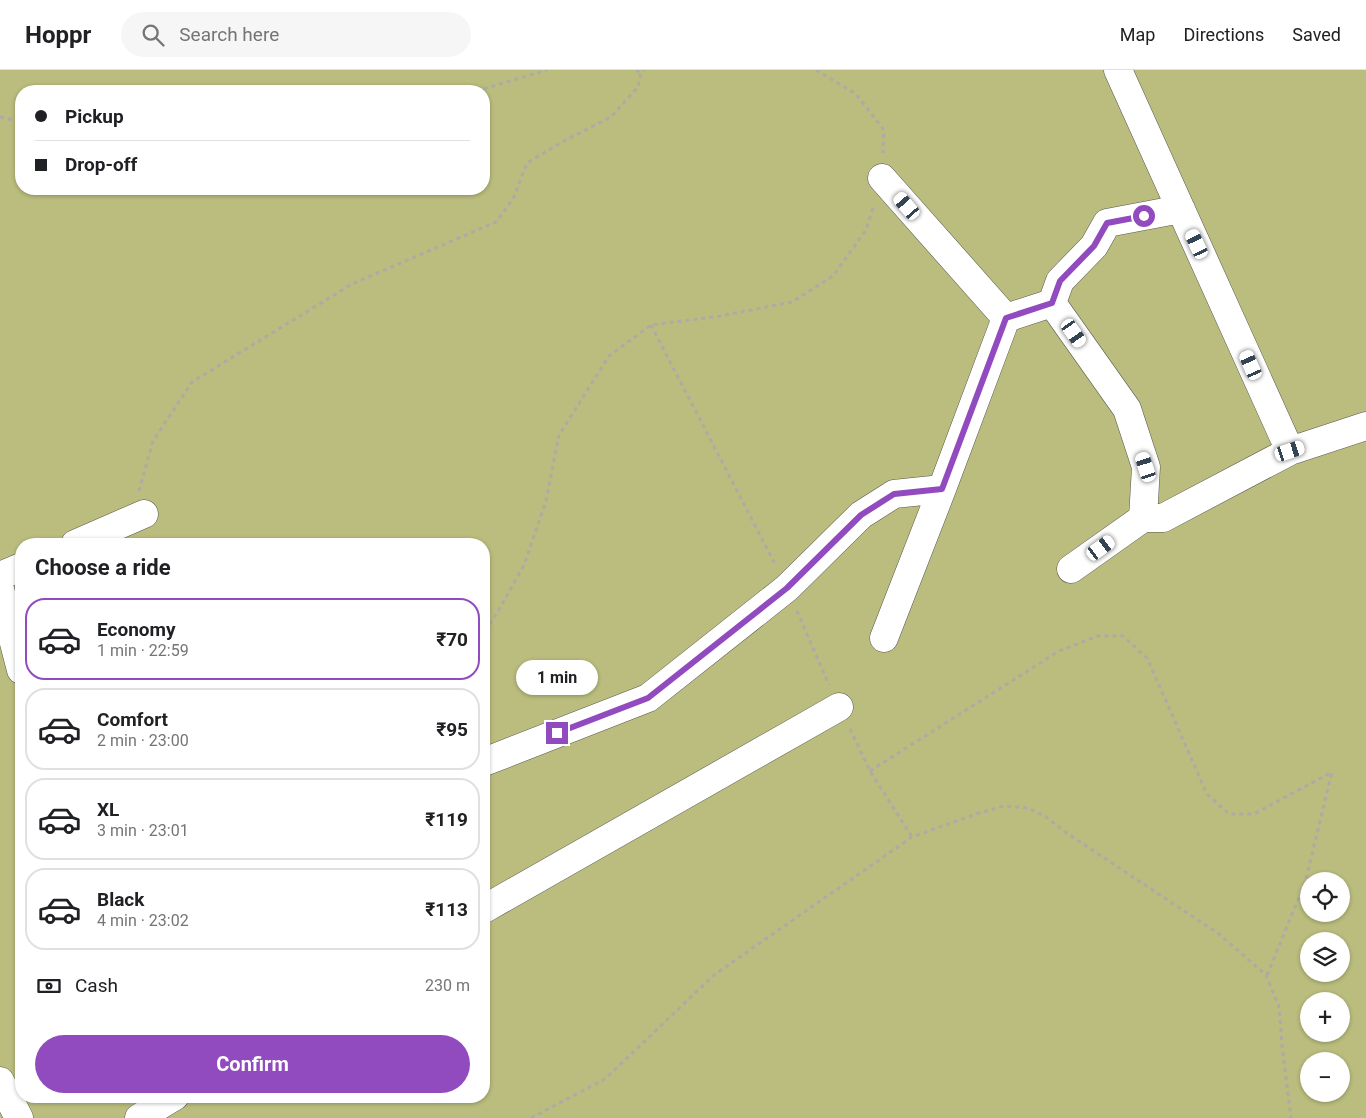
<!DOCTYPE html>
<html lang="en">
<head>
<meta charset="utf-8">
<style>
  :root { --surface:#fff; --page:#f6f6f6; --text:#202124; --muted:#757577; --line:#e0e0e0; --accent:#914bbf }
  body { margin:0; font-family:Roboto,sans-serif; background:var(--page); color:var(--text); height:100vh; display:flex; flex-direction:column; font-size:19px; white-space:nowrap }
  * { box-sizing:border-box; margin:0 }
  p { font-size:16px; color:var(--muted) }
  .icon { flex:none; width:28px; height:28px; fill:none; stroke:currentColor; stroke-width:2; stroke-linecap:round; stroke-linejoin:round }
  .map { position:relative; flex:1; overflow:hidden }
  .drawer { position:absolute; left:15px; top:468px; width:475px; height:565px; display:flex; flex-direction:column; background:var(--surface); border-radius:20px; box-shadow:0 1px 4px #0004 }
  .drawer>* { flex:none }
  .top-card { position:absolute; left:15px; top:15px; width:475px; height:110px; border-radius:20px; box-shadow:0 1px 4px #0004; display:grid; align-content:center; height:110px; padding:0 20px; background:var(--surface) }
  .controls { position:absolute; left:1300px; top:802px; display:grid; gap:10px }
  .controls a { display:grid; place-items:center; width:50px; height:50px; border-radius:50%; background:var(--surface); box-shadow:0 1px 4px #0004; font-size:25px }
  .end { position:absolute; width:22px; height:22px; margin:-11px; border:6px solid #914bbf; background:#fff; box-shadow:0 0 0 2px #fff }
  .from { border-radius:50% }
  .bubble { position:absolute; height:35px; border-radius:18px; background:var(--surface); box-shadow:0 1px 4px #0004; font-size:16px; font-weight:700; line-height:35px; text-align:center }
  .car { position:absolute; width:15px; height:30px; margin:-15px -8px; border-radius:6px; box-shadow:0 0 4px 1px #0007; background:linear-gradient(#fff 24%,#345 0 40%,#fff 0 76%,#345 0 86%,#fff 0) }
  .top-card b { display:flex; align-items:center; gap:18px; height:48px; font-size:19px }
  .top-card b+b { border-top:1px solid var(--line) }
  .top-card i { width:12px; height:12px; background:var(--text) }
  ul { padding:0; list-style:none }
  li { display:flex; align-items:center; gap:15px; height:82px; margin:0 10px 8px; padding:0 10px; border:2px solid var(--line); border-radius:20px }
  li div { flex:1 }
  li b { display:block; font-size:19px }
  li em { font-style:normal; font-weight:700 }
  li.on { border-color:var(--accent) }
  li>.icon { width:45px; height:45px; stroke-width:1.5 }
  h2 { padding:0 20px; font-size:22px; line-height:60px }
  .pay { display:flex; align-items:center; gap:12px; height:55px; padding:0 20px; font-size:19px }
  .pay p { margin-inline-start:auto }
  .button { display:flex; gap:10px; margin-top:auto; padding:10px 20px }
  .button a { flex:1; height:58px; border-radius:30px; background:var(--accent); color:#fff; font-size:20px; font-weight:700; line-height:58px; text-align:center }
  header { display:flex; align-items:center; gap:30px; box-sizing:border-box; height:70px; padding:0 25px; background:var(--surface); border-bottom:1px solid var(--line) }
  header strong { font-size:24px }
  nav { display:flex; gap:28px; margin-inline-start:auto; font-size:18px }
  .search { width:350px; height:45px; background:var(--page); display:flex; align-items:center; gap:12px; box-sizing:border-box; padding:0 18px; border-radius:28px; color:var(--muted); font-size:19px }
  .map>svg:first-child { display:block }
</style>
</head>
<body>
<header>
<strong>Hoppr</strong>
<div class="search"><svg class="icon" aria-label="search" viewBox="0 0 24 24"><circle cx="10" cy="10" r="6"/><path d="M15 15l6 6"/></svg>Search here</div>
<nav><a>Map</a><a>Directions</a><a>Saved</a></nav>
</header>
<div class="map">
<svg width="1366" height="1048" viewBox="0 0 1366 1048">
  <rect width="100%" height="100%" fill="#e2e0d9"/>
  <path fill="#babd7d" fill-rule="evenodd" d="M0,0H1366V1048H0ZM21,21H484V119H21ZM21,474H484V1026H21ZM1309,811H1341V844H1309ZM1309,871H1341V904H1309ZM1309,931H1341V964H1309ZM1309,991H1341V1024H1309Z"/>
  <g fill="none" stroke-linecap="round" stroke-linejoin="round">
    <g stroke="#595751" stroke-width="29">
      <path id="minor" d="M1118,0L1290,381
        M882,108L1006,248
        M1052,233L1127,339L1146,397L1143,448
        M1052,233L1060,211L1094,176L1107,153L1181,139
        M75,474L144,444
        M1071,499L1143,448H1163L1290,381L1366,356
        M0,506L21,497
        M0,519L21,600
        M884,568L942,419L1006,248L1052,233
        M484,692L648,628L787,518L861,445L894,424L942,419
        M484,839L839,637
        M0,1011L19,1048
        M139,1048L175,1026"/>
    </g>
    <path stroke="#adaba6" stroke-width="3" stroke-dasharray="4 4" stroke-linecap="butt" d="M636,0L641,3
      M816,0L856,24L884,60L883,83
      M476,21L547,0
      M0,47L21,52
      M651,255L775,494
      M139,421L153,371L192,312L352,214L496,152L513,129L527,93L560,73L611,47L638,17L641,3L645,0
      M797,541L829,615
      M484,560L493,550L524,495L546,431L559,365L609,286L651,255L720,246L792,232L833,206L866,160L874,135
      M850,659L870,701L912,767
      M870,701L1059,581L1098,566H1123L1147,588L1207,724L1229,744H1254L1332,702
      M1267,905L1305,813L1332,702
      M531,1048L605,1009L714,905L912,767L976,744L1004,736L1028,738L1046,747L1068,764L1219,864L1266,905L1279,937L1282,975L1291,1048"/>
    <use href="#minor" stroke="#fff" stroke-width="28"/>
  </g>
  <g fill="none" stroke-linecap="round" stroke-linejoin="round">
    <path stroke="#914bbf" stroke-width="6" d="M557,663L648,628L787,518L861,445L894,424L942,419L1006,248L1052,233L1060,211L1094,176L1107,153L1144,146"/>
  </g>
</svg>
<div class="controls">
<a><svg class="icon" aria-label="locate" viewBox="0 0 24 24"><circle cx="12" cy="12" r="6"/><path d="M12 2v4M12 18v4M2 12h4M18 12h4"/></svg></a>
<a><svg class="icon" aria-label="layers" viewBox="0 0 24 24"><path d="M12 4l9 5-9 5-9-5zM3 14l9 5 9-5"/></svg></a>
<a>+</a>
<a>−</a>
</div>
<i class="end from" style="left:1144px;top:146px"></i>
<i class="end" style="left:557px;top:663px"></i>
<div class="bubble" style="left:516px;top:590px;width:82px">1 min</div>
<i class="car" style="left:907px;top:136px;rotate:319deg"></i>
<i class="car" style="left:1197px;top:174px;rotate:335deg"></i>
<i class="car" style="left:1074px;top:263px;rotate:145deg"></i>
<i class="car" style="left:1251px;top:295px;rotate:336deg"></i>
<i class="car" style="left:1290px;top:381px;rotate:72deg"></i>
<i class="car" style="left:1146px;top:397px;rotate:342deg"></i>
<i class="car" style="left:1101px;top:478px;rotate:54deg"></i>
<div class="top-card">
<b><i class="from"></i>Pickup</b>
<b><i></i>Drop-off</b>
</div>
<section class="drawer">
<h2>Choose a ride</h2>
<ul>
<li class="on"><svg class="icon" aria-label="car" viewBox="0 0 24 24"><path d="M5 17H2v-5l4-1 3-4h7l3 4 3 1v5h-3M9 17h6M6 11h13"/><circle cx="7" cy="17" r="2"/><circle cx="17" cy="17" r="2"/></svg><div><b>Economy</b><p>1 min · 22:59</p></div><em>₹70</em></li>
<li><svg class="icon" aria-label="car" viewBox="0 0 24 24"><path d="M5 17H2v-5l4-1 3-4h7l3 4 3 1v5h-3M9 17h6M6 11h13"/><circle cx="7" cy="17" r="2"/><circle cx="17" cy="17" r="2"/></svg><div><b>Comfort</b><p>2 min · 23:00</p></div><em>₹95</em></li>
<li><svg class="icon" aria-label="car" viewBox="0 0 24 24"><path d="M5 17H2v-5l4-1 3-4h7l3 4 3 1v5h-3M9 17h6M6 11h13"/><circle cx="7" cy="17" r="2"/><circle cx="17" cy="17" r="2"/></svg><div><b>XL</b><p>3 min · 23:01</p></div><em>₹119</em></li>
<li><svg class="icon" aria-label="car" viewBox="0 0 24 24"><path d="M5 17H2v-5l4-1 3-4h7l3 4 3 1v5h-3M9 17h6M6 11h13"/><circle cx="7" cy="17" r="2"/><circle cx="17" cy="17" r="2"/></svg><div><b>Black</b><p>4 min · 23:02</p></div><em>₹113</em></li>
</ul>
<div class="pay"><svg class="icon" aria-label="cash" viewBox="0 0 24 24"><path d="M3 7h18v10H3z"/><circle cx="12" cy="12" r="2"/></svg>Cash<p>230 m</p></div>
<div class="button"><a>Confirm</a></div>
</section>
</div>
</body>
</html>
